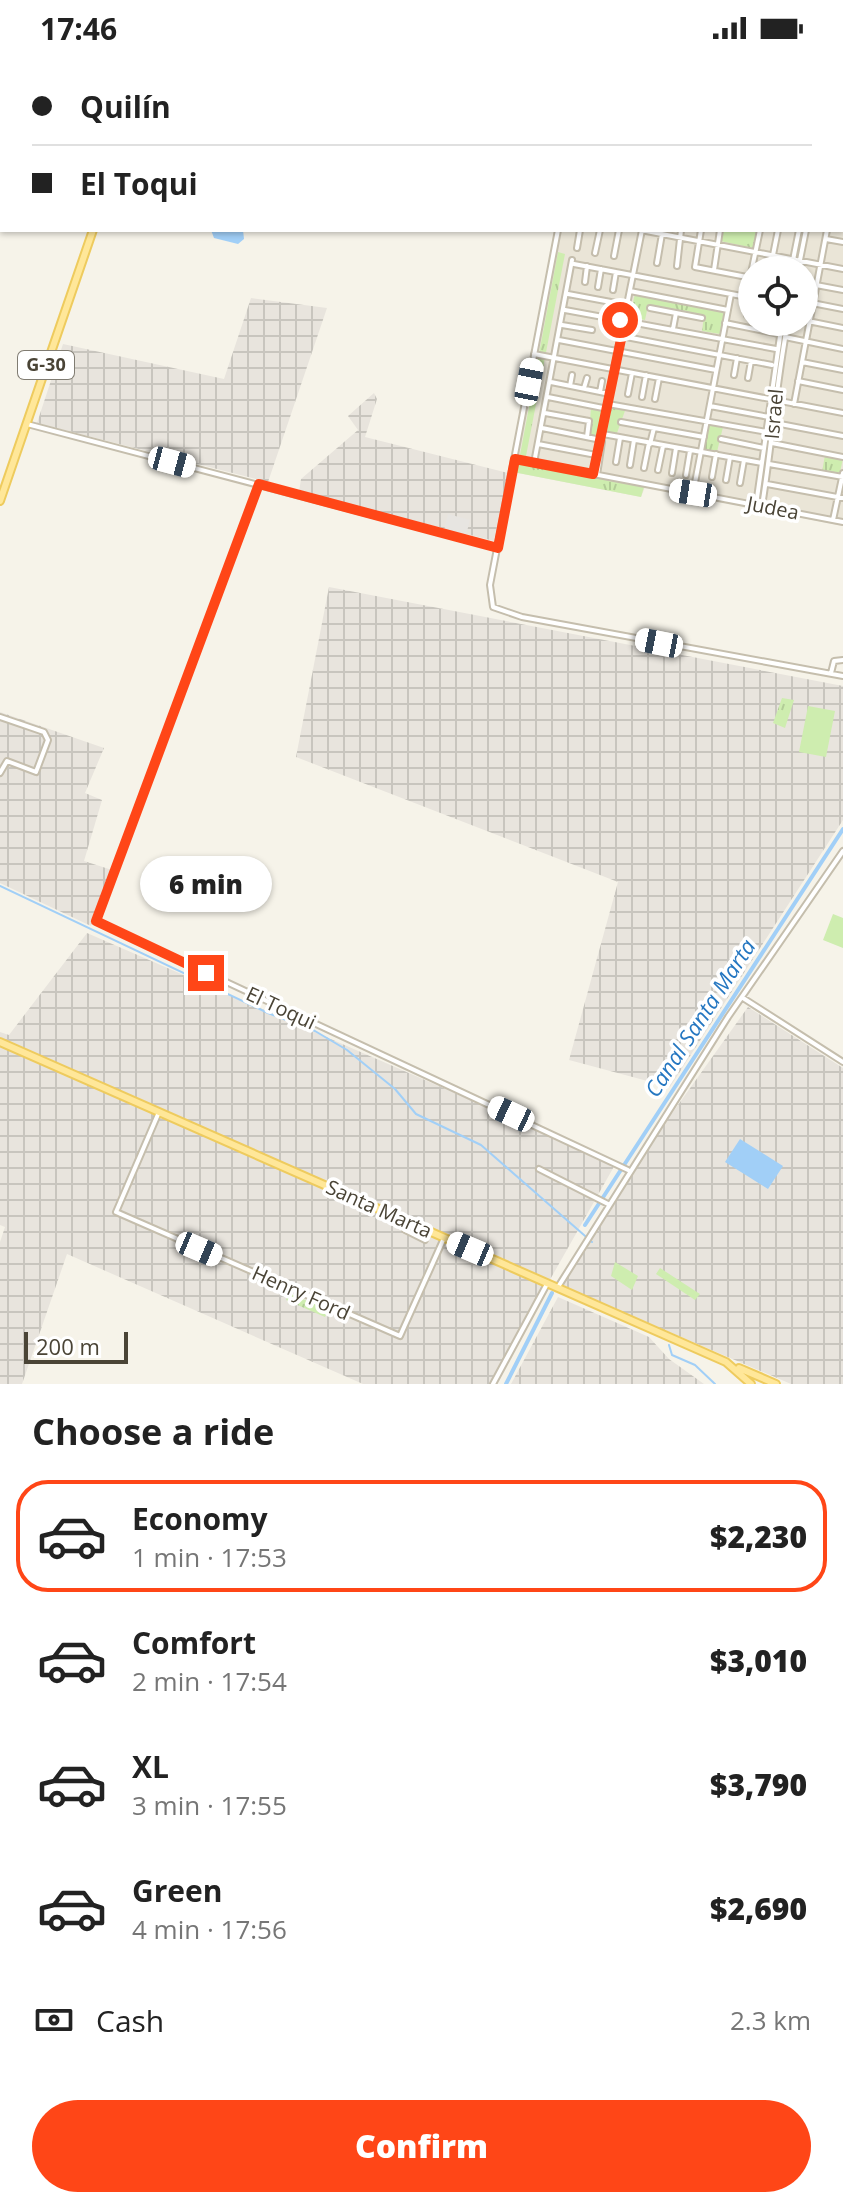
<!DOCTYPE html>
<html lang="en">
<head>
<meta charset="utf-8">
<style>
  :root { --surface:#fff; --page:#f6f6f6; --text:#222; --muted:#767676; --line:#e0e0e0; --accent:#ff4617 }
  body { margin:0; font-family:"Open Sans",sans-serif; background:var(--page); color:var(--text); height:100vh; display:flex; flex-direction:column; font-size:30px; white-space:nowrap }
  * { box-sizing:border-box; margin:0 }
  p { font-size:26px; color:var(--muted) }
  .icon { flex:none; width:44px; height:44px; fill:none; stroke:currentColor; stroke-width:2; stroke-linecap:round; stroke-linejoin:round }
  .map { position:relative; height:1328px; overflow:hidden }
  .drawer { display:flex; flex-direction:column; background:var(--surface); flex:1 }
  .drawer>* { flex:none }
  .hud { position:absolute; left:0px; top:0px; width:844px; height:176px; box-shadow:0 2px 6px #0004; display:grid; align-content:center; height:176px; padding:0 32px; background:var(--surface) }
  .buttons { position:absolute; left:738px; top:200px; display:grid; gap:16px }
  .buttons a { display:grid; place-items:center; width:80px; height:80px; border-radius:50%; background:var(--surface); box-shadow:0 2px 6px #0004; font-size:40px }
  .scale { position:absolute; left:24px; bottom:20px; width:104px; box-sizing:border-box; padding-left:8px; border:4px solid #4a4436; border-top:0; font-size:22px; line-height:28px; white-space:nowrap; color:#4a4436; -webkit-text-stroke:6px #fff; paint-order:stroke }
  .end { position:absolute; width:36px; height:36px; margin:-18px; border:10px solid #ff4617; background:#fff; box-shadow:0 0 0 4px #fff }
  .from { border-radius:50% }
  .bubble { position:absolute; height:56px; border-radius:28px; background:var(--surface); box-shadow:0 2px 6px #0004; font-size:26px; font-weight:800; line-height:56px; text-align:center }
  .car { position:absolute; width:24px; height:48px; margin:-24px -12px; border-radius:10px; box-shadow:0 0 6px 2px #0007; background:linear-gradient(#fff 24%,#345 0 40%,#fff 0 76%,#345 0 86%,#fff 0) }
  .hud b { display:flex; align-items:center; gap:28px; height:76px; font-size:30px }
  .hud b+b { border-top:2px solid var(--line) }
  .hud i { width:20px; height:20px; background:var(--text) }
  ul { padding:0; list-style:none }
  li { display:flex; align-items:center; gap:24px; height:112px; margin:0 16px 12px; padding:0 16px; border:4px solid transparent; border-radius:32px }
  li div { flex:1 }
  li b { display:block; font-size:30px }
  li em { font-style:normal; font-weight:800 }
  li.active { border-color:var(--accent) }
  li>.icon { width:72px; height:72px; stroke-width:1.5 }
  h2 { padding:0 32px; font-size:36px; line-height:96px }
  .pay { display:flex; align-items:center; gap:20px; height:88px; padding:0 32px; font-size:30px }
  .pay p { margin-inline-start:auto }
  .button { display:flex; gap:16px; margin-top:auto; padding:16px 32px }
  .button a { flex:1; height:92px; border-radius:48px; background:var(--accent); color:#fff; font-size:32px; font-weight:800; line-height:92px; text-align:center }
  .status { display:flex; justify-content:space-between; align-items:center; height:56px; padding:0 40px; background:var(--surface); direction:ltr }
  .status svg { height:22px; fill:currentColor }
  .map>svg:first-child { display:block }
</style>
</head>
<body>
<div class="status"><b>17:46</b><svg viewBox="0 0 49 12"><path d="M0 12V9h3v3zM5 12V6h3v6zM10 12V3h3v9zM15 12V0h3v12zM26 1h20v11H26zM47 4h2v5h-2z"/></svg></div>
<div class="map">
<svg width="843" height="1328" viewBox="0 0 843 1328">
  <defs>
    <pattern id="industrial-grid" width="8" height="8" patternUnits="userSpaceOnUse" patternTransform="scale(2)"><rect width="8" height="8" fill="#e8e4dd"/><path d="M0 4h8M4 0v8" fill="none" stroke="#c8c5be"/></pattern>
    <pattern id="grass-tufts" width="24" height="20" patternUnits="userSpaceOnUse" patternTransform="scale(2)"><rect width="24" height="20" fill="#ceedaf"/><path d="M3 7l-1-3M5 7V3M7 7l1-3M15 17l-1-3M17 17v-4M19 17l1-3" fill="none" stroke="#b2cc97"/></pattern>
  </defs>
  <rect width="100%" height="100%" fill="#f6f3e9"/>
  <path fill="#eae5d7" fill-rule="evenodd" d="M448,0H843V470L645,431L641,441L513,416L560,174H842V2ZM752,214H804V266H752Z"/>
  <path fill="url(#industrial-grid)" d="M251,242L327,252L268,426L37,367L63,288L224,323Z
    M374,337L377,343L365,381L508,417L494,485L299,436L301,423L358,374L348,360Z
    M329,531L843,630V764L670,1031L569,1004L618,826L296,701Z
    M0,656L104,692L85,737L102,744L84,805L112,814L91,870L0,827Z
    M87,877L616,1107L491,1328H363L67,1198L22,1328H0V1186L5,1171L0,1169V976L9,979Z
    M748,951L843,1012V1328H791L562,1230L658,1077Z
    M558,1241L649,1281L669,1303L704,1328H511Z"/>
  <path fill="url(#grass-tufts)" d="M722,174H757L753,192L720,185Z
    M558,196L565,198L526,400L520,399Z
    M635,237L724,255L720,278L702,275L704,260L648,250L645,264L630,261Z
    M612,349L626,352L617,377L607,376Z
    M591,351L604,353L599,382L589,380Z
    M709,368L723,371L717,396L703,393Z
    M825,399L843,403L839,420L822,416Z
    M515,406L644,431L641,441L513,416Z
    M782,642L794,644L785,672L773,667Z
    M615,1206L638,1220L632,1234L611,1220Z
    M660,1212L700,1238L695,1244L656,1218Z
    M289,1237L328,1254L325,1261L286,1244Z"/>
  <path fill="#ceedaf" d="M808,650L835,655L826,701L799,696Z
    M833,858L843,862V892L823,884Z"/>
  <path fill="#e7e5e1" d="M448,458L470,464L466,479L444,474Z"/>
  <path fill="#a1cff7" d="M211,174H243L244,183L238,188L214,182Z
    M740,1083L783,1110L768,1133L725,1106Z"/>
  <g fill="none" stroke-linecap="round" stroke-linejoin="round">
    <path stroke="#a1cff7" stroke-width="2" d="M0,62H2
      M0,830L268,957L315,975L347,994L395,1033L416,1058L481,1089L592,1186
      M669,1289L672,1299L695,1309L715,1328"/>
    <path stroke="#a1cff7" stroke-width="4" d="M585,1169L843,773
      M506,1328L552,1237"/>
    <g stroke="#c5bead" stroke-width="8">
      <path id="minor" d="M254,0L261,2
        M510,0H518
        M681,0V2
        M731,0L742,2
        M786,0L797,2
        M452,1L455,2
        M541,2L542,0
        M564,2L565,0
        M585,2L586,0
        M611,2L612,0
        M672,2V0
        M691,2L712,0
        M724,2V0
        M780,2V0
        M820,2V0
        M842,2V0
        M842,35L843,30
        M842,42H843
        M842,62H843
        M842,96L843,97
        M842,136H843
        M842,142L843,143
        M842,167H843
        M558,174L490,529L493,551L522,561L843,620
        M641,174L843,213
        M701,174L695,211L752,222
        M826,183L843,186
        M577,192L580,174
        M595,197L600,174
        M614,200L619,174
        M657,207L662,178
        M574,208L752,242
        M677,210L681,174
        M714,214L720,174
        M770,214L778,174
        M791,214L799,174
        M798,214L806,174
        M750,222L760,174
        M585,226L587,210
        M816,229L843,234
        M598,231L601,213
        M613,234L616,216
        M630,235L728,254
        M568,238L627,249
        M812,247L843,253
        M650,252L702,262
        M565,254L776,293
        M747,259L751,241
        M808,265L843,272
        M725,267L779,278
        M562,269L592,274
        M673,273L676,257
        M621,280L772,309
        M785,281L843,293
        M559,284L716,314
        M534,298L843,357
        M802,306L843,314
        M734,319L737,302
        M748,322L751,305
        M798,325L843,334
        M551,326L610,338
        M570,330L572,319
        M584,332L587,322
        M600,336L602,325
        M628,338L632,317
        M548,341L608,353
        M642,341L646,319
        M655,343L659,322
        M608,348L767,376
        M794,348L827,174
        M710,350L769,361
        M545,357L589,365L587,381
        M621,366L704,381
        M775,367L843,380
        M27,368L498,492
        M542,372L601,384
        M603,378L762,407
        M721,383L764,392
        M772,387L843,401
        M538,388L596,399
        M650,388L654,372
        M515,403L843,466
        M616,406L620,382
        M534,407L572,204
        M769,408L843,421
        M630,409L634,384
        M644,412L649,387
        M658,414L663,390
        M672,417L676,392
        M593,418L642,174
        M597,419L602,386
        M686,419L690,395
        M712,421L716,398
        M726,424L730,401
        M740,427L744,404
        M259,428L96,865L628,1114
        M767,428L843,442
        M693,437L731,238
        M756,449L782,266
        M762,450C772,389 776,327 788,266
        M833,464L843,417
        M831,617L834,605L843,604
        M0,661L44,676L48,684L36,716L7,705L0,717
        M743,942L843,1006
        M159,1056L116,1156L400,1280L444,1182
        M539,1113L608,1148
        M405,1174L425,1184
        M558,1231L728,961L843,795
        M493,1328L547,1228"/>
    </g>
    <g stroke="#eecb5e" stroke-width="10">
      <path id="major" d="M153,2L154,0
        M0,445L93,174
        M0,986L726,1306L751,1328
        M739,1312L776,1328"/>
    </g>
    <use href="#minor" stroke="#fff" stroke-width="4"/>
    <use href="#major" stroke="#ffe799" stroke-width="6"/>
  </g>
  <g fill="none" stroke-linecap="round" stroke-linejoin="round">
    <path stroke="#ff4617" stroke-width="10" d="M206,917L96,865L259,428L498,492L515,403L593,418L625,264H620"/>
  </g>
  <g text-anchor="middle" stroke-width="7" stroke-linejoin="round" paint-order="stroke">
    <rect fill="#fff" stroke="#807c72" stroke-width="2" x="18" y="295" width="56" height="28" rx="6"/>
    <g font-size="18" font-weight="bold" fill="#4a4436">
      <text x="46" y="315">G-30</text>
    </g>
    <g font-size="20" fill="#4a4436" stroke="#fff">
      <text transform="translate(774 358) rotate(-85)" y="7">Israel</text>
      <text transform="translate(773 452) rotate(11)" y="7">Judea</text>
      <text transform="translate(281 952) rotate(25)" y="7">El Toqui</text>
      <text transform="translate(379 1153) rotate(24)" y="7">Santa Marta</text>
      <text transform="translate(301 1237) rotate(24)" y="7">Henry Ford</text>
    </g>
    <g font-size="22" font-style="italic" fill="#2577c1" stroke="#fff">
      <text transform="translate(700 962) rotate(-57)" y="8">Canal Santa Marta</text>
    </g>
  </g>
</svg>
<div class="buttons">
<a><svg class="icon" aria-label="locate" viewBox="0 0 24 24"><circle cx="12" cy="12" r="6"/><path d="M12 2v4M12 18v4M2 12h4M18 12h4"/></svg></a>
</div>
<div class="scale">200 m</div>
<i class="end from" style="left:620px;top:264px"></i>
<i class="end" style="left:206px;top:917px"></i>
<div class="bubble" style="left:140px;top:800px;width:132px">6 min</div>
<i class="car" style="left:529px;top:326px;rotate:11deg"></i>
<i class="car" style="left:172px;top:406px;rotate:105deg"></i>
<i class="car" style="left:693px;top:437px;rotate:279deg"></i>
<i class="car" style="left:659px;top:587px;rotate:281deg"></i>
<i class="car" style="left:511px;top:1058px;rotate:295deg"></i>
<i class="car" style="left:199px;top:1193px;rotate:113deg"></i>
<i class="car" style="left:470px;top:1193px;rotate:293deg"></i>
<div class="hud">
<b><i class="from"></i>Quilín</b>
<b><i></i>El Toqui</b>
</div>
</div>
<section class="drawer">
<h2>Choose a ride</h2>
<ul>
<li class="active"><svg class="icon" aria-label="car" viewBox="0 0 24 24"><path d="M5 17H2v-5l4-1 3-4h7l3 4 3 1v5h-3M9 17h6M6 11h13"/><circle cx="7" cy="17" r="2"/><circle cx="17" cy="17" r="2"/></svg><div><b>Economy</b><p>1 min · 17:53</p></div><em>$2,230</em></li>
<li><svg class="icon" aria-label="car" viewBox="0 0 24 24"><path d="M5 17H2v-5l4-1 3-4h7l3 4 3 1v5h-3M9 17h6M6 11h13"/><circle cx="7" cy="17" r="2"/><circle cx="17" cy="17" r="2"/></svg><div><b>Comfort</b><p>2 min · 17:54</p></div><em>$3,010</em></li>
<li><svg class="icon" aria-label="car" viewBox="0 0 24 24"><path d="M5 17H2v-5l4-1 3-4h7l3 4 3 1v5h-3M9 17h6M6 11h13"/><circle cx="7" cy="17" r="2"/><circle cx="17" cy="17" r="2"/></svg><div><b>XL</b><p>3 min · 17:55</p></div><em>$3,790</em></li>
<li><svg class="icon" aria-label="car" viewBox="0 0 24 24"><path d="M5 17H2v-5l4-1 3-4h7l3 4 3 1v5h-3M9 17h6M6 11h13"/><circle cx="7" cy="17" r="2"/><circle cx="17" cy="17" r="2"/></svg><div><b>Green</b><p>4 min · 17:56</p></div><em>$2,690</em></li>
</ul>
<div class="pay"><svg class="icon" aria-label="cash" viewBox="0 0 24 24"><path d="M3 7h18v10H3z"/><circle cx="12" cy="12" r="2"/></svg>Cash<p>2.3 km</p></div>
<div class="button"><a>Confirm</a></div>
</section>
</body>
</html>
